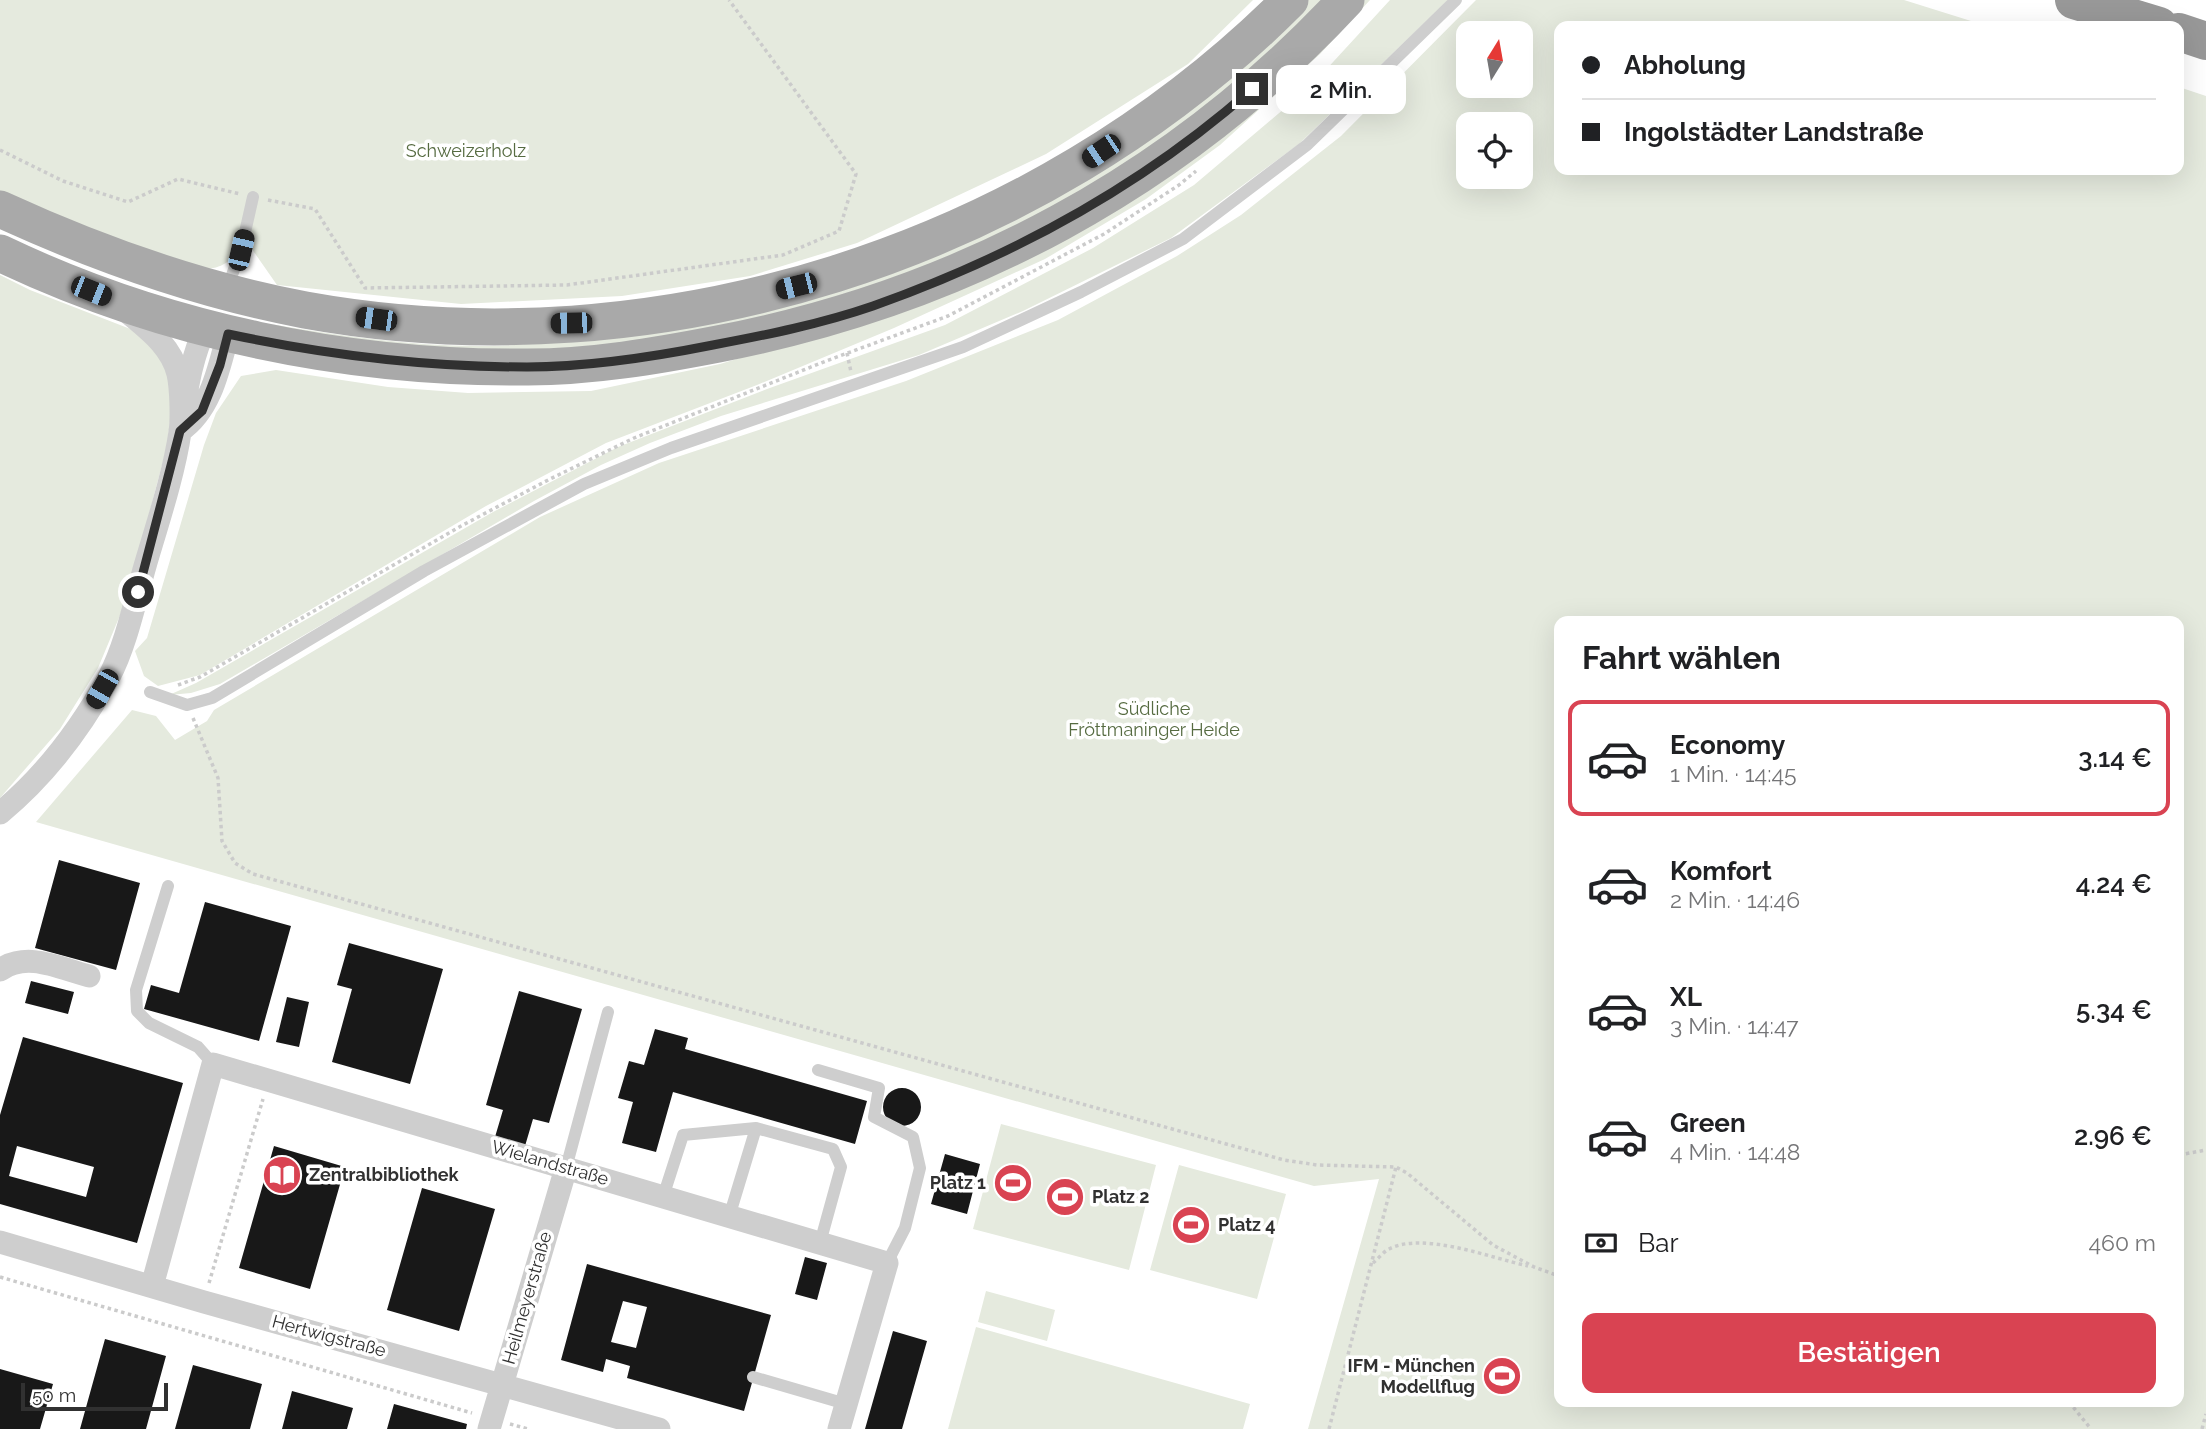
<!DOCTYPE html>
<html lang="de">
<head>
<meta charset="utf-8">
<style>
  :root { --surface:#fff; --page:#f6f6f6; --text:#202124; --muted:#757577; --line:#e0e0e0; --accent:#d94352 }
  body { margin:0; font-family:Raleway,sans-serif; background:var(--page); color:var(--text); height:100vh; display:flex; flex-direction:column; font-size:26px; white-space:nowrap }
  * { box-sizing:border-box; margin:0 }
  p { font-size:23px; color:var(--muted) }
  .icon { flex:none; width:38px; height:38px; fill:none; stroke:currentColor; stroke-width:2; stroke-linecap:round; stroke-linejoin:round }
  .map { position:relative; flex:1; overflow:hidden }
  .sheet { position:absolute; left:1554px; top:616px; width:630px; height:791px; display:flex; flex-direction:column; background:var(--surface); border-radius:14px; box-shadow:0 7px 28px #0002 }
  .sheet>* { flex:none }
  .top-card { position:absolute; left:1554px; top:21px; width:630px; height:154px; border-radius:14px; box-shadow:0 7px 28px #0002; display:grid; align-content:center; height:154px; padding:0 28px; background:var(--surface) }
  .needle { width:46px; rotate:11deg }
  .fabs { position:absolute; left:1456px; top:21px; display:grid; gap:14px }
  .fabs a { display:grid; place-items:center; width:77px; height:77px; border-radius:14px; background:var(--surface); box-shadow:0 7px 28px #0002; font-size:35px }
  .scale { position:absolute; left:21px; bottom:18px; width:147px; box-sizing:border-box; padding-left:7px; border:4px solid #313131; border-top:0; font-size:19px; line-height:24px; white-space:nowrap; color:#313131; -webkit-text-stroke:5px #fff; paint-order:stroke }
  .end { position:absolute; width:32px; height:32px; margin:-16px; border:9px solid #313131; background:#fff; box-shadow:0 0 0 4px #fff }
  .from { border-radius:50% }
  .bubble { position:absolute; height:49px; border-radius:14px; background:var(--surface); box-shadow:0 7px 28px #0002; font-size:23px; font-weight:600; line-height:49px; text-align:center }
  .car { position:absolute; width:21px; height:42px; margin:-21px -10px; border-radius:9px; box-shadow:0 0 5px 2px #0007; background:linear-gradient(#222 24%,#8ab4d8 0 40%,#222 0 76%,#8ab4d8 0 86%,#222 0) }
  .top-card b { display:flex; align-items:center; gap:24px; height:66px; font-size:26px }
  .top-card b+b { border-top:2px solid var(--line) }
  .top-card i { width:18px; height:18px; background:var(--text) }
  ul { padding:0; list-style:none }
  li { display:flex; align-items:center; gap:21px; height:116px; margin:0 14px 10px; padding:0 14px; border:4px solid transparent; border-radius:14px }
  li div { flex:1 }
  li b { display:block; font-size:26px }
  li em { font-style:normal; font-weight:600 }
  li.selected { border-color:var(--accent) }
  li>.icon { width:63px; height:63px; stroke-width:1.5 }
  h2 { padding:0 28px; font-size:32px; line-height:84px }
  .pay { display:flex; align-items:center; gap:18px; height:77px; padding:0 28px; font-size:26px }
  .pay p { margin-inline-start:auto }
  .action { display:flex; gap:14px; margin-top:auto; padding:14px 28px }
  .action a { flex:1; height:80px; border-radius:14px; background:var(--accent); color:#fff; font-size:28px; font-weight:600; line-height:80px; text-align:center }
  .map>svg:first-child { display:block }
</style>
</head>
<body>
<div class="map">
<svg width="2206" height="1429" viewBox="0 0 2206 1429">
  <rect width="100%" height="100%" fill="#fff"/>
  <path fill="#e5eade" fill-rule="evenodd" d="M0,0H1253L1188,64L1046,154L857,243L750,276L622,296L461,304L277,285L247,242C226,266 223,269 191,270L0,197Z
    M1306,0H1326L1250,72L1161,142L1020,228L844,300L663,342L524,352L348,343L270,324C342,336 415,347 489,346C523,346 556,340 590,335L941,250Z
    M1362,0H1370L1320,54L1220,145L1146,199L1045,259L894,328L757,385L606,443L486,506L200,675L158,686L144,676L135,651L147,638L204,445L216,413L241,376L276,370L388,387L468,393L591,391L720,364L884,315L984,277Z
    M1390,0H1448L1299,144L1171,238L1023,311L919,355L721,416L650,443L601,465L534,501L220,684L191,693L169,695L196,683L493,512L618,447L767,389L945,325L1093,248L1194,185L1311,86Z
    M1476,0H1904L1987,26H1559V170H2179V87L2206,96V1429H1308L1379,1179L1314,1186L36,822L132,710L156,716L175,740L207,721L214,710L540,517L659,463L906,381L1058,320L1177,256L1241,215L1341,136ZM1468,33H1521V86H1468ZM1468,124H1521V177H1468ZM1559,621H2179V1402H1559Z
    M0,275L30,290L133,330L164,360L173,395L167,446L126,601L98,668L60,729L0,798Z
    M1001,1124L1156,1165L1129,1270L973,1229Z
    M1179,1165L1286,1194L1257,1299L1150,1270Z
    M986,1291L1055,1310L1047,1341L978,1322Z
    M976,1327L1250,1404L1243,1429H948Z"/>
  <path fill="#181818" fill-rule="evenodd" d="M59,860L140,883L116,970L35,948Z
    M205,902L291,926L259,1041L144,1009L151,985L179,993Z
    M349,943L443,969L410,1084L332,1062L352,989L337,985Z
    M31,981L74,992L68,1014L25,1003Z
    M519,991L582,1009L549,1123L533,1119L525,1146L495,1137L503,1110L486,1105Z
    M287,997L309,1002L299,1047L276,1042Z
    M655,1029L688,1038L685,1049L867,1101L855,1144L673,1092L656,1152L622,1143L633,1102L618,1098L629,1061L644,1065Z
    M23,1037L183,1083L137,1243L0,1204V1115ZM17,1146L94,1167L86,1197L9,1176Z
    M883 1107a19 19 0 1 1 38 0a19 19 0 1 1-38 0Z
    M274,1146L345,1167L310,1289L239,1268Z
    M945,1154L980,1164L967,1214L931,1204Z
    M422,1188L495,1209L459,1331L387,1310Z
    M805,1257L827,1263L817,1300L795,1294Z
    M587,1264L771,1315L744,1411L627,1378L630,1366L606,1359L603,1372L561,1360ZM623,1301L647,1307L636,1348L611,1342Z
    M893,1331L927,1341L902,1429H865Z
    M105,1339L166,1356L146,1429H80Z
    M193,1365L262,1384L250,1429H175Z
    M0,1369L53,1384L40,1429H0Z
    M292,1391L353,1408L347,1429H282Z
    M394,1404L467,1424L466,1429H387Z"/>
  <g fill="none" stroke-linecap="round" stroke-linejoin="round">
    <path stroke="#cbcbcb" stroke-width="3.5" stroke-dasharray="3.5 3.5" stroke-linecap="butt" d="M0,150L63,181L128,202L178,179L240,194
      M268,200L315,209L365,288L567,285L783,255L839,231L856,174L729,0
      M847,353L851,372
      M178,685L200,677L461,526L550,479L634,438L826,361L948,316L1104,234L1179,185L1196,171
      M193,718L218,778L222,841L235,863L253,874L1284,1160L1317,1165L1396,1167L1407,1173L1493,1245L1534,1267L1559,1276
      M2179,1155L2206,1150
      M1373,1263C1378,1259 1383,1252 1389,1249C1423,1231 1491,1258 1528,1266
      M0,1277L472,1413
      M209,1283L263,1099
      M2069,1402L2091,1429
      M510,1424L528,1429
      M1329,1429L1396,1167
      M2202,1429L2206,1414"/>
    <path stroke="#cecece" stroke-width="12" d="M227,289L241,250L253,197
      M150,692L187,705L212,698L424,571L584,484L671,448L963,347L1081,292L1183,239L1307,145L1456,0
      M168,886L136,990L137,1011L149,1023L198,1047L213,1064
      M818,1070L879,1088L874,1117L913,1137L920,1168L905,1228L887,1263
      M756,1128L833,1149L841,1167L820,1243
      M566,1168L608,1012
      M663,1197L683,1135L756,1128L729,1217
      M753,1377L846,1404"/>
    <path stroke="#cecece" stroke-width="23" d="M206,327C190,359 186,396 180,431C211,410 219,368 228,334
      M0,813C45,776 81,728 109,677C126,645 135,601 145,566C157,525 174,474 180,432C182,418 181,387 178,374C171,345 146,328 125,310
      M0,970C27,951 59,968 89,976
      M0,1242L204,1302L659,1429
      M152,1286L213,1064L887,1263L839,1429
      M489,1429L566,1168"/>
    <path stroke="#a9a9a9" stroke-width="37" d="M0,209C98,254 199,290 305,310C658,374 1038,253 1290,0
      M0,253C163,331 347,369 528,367C592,367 656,356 718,344C961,297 1177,182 1346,0"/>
    <path stroke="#989898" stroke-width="38" d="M2074,0L2159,26
      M2179,32L2206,41"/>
  </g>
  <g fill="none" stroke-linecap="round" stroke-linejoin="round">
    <path stroke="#313131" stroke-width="9" d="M138,592L180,431L202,411L220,365L228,334C327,355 426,367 527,367C588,367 653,357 713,345C766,335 821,324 873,306C1011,257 1142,186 1252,89"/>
  </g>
  <defs>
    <g id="library-disc" transform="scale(2.0125)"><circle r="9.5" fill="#d94352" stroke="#fff"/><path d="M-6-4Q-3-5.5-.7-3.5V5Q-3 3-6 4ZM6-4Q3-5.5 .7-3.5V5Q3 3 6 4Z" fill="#fff"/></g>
    <g id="stadium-disc" transform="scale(2.0125)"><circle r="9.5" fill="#d94352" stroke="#fff"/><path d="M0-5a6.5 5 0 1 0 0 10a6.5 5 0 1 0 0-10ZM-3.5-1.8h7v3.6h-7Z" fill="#fff"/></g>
  </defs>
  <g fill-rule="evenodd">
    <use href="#library-disc" x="282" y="1175"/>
    <use href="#stadium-disc" x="1013" y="1183"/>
    <use href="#stadium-disc" x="1065" y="1197"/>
    <use href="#stadium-disc" x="1191" y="1225"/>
    <use href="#stadium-disc" x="1502" y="1376"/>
  </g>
  <g text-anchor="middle" stroke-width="7" stroke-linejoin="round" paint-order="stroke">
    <g font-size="18" fill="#566b41" stroke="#fff">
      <text x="466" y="157">Schweizerholz</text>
      <text x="1154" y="715">Südliche<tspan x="1154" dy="21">Fröttmaninger Heide</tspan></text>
    </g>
    <g font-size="18" fill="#313131" stroke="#fff">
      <text transform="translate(550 1163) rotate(16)" y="6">Wielandstraße</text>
      <text transform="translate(527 1298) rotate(-74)" y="6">Heilmeyerstraße</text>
      <text transform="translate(329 1336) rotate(15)" y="6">Hertwigstraße</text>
    </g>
    <g font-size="18" font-weight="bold" fill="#313131" stroke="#fff" text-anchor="start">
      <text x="309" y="1181">Zentralbibliothek</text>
      <text x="986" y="1189" text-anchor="end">Platz 1</text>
      <text x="1092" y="1203">Platz 2</text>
      <text x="1218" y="1231">Platz 4</text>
      <text x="1475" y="1372" text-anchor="end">IFM - München<tspan x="1475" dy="21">Modellflug</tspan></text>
    </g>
  </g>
</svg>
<div class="fabs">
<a><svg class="needle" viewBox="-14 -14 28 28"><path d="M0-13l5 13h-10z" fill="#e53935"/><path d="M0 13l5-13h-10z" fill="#757577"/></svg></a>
<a><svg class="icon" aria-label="locate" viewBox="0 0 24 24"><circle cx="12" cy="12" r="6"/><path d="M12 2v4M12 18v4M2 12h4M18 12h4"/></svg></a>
</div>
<div class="scale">50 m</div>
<i class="end from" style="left:138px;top:592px"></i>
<i class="end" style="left:1252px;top:89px"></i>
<div class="bubble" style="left:1276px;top:65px;width:130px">2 Min.</div>
<i class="car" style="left:1101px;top:151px;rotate:236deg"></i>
<i class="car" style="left:241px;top:250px;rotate:13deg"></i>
<i class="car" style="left:796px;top:286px;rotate:256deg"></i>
<i class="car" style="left:91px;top:291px;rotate:112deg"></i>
<i class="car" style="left:376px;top:319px;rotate:278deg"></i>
<i class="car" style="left:571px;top:323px;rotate:269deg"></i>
<i class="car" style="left:102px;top:689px;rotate:210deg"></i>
<div class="top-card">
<b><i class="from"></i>Abholung</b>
<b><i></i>Ingolstädter Landstraße</b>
</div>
<section class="sheet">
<h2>Fahrt wählen</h2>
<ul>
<li class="selected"><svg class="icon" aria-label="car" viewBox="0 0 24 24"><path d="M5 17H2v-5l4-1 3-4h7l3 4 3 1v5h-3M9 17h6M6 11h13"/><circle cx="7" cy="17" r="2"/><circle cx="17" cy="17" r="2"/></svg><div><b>Economy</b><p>1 Min. · 14:45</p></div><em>3.14 €</em></li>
<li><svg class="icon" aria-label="car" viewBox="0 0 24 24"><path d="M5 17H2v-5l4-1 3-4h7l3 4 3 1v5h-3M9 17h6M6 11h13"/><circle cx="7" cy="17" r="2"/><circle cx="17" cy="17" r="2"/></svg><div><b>Komfort</b><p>2 Min. · 14:46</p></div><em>4.24 €</em></li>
<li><svg class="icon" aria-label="car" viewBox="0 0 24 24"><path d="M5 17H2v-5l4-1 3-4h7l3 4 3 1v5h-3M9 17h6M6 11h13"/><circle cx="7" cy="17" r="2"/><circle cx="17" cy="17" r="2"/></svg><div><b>XL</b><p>3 Min. · 14:47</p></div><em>5.34 €</em></li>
<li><svg class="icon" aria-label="car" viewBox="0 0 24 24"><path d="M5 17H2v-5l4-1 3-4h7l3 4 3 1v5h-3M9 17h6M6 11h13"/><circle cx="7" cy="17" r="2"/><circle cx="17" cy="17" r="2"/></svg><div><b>Green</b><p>4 Min. · 14:48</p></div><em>2.96 €</em></li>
</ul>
<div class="pay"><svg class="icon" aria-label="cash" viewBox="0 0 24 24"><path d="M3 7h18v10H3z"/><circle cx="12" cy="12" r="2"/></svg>Bar<p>460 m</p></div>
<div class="action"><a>Bestätigen</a></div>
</section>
</div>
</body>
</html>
